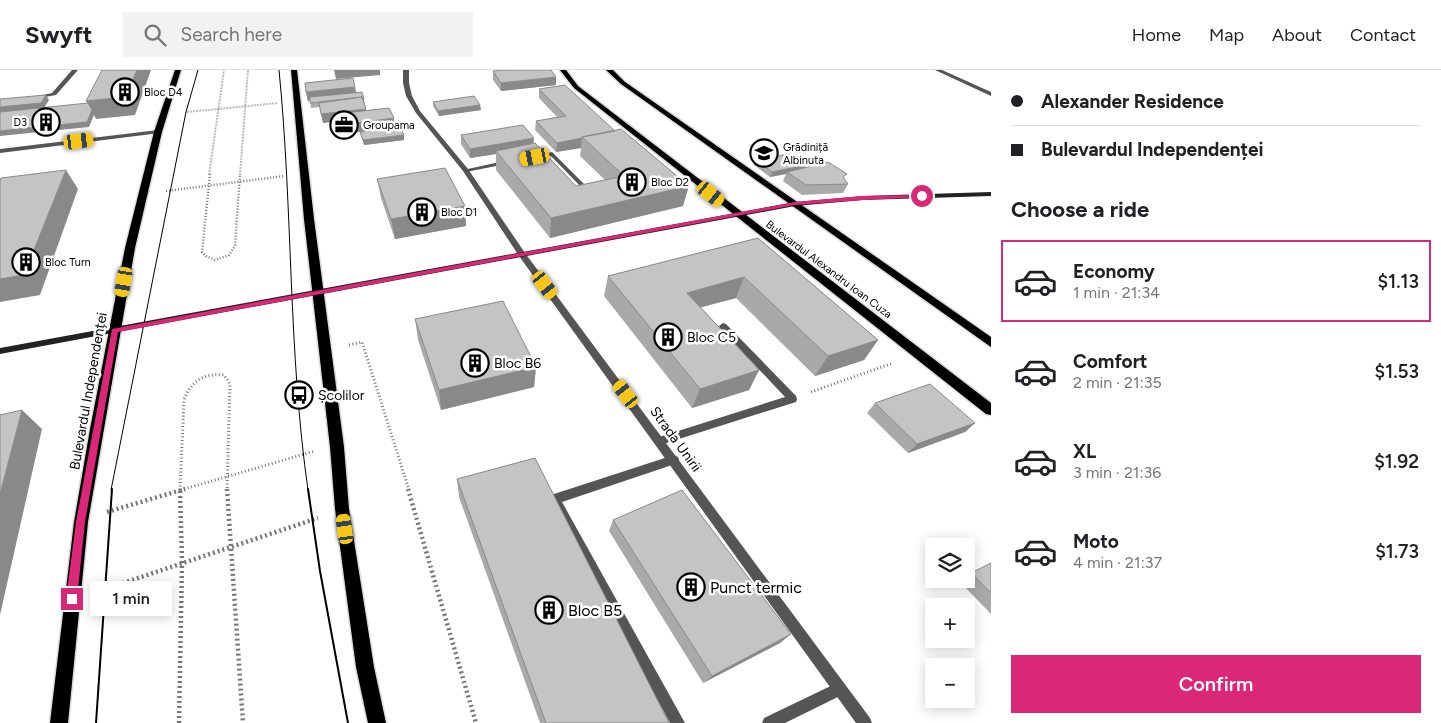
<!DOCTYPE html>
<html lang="en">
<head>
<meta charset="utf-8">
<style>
  :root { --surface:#fff; --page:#f2f2f2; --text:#202124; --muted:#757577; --line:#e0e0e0; --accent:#db2777 }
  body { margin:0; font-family:Figtree,sans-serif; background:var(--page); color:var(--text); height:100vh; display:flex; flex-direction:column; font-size:19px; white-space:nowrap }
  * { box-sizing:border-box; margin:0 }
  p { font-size:16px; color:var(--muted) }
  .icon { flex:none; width:28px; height:28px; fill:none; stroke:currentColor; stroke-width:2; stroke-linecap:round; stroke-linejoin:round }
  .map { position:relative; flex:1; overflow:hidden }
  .panel { display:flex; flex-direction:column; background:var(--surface); width:450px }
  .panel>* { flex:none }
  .guide { display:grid; align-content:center; height:110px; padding:0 20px; background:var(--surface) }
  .buttons { position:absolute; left:925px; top:468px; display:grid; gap:10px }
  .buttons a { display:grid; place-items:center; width:50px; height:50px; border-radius:0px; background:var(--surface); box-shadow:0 2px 12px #0003; font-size:25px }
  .end { position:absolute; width:22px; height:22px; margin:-11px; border:6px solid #db2777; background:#fff; box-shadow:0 0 0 2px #fff }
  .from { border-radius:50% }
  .bubble { position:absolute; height:35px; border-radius:0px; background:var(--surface); box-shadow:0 2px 12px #0003; font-size:16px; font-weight:600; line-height:35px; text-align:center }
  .car { position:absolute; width:15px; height:30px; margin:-15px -8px; border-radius:6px; box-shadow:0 0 4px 1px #0007; background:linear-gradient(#f5c518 24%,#345 0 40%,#f5c518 0 76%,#345 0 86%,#f5c518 0) }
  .guide b { display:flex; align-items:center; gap:18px; height:48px; font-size:19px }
  .guide b+b { border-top:1px solid var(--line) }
  .guide i { width:12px; height:12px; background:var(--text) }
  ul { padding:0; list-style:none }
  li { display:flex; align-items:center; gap:15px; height:82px; margin:0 10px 8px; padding:0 10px; border:2px solid transparent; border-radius:0px }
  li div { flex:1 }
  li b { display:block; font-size:19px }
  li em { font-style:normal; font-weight:600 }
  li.current { border-color:var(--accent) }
  li>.icon { width:45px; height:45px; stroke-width:1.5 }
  h2 { padding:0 20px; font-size:22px; line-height:60px }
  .action { display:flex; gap:10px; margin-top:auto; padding:10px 20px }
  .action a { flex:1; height:58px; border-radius:0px; background:var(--accent); color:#fff; font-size:20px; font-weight:600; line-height:58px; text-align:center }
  header { display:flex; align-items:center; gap:30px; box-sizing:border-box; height:70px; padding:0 25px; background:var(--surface); border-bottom:1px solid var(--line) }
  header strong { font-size:24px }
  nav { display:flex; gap:28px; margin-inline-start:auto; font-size:18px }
  .search { width:350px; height:45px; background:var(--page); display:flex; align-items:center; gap:12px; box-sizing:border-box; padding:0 18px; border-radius:0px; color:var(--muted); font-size:19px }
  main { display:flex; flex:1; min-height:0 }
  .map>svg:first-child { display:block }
</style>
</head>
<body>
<header>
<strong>Swyft</strong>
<div class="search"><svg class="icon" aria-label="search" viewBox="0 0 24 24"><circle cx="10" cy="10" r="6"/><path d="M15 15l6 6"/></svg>Search here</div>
<nav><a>Home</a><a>Map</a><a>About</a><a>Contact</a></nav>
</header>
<main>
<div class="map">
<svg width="991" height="653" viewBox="0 0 991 653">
  <rect width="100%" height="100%" fill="#fff"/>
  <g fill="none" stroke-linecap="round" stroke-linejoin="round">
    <g stroke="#dbdbdb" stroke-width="3">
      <path id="primary" d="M175,0H181L162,62L135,178L104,359L88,452L68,653H50L74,452L90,359L125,178L154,62Z
        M291,0H297L314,149L344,377L349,439L374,597L386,653H368L356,597L335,439L330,377L304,149Z
        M560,0H566L578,16L643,66L991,333V345L986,344L574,18Z
        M606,0H613L625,12L991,267V277L621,14Z"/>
    </g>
    <path stroke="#777" stroke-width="2" stroke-dasharray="0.5 1" stroke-linecap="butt" d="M187,42L278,33
      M209,105L224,0
      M240,105L248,0"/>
    <path stroke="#777" stroke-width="2.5" stroke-dasharray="1 2" stroke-linecap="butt" d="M210,104L202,182L206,186L215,190L229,185L235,176L240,104
      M166,121L284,106"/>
    <path stroke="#777" stroke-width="3" stroke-dasharray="1 2.5" stroke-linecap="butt" d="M349,275L362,272L409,420
      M811,322L893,293
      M180,420L184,330C191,311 204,303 224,305L230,314L227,420
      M181,420L315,381"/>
    <path stroke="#777" stroke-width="4.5" stroke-dasharray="2 3" stroke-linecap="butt" d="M227,419L243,653
      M408,419L476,653
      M107,442L185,419
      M99,521L318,448
      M179,653L182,492L180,419"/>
    <path fill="#555" fill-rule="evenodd" d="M72,0H78L56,25L34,29V27L52,23Z
      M158,60L161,62L160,63L0,83V79Z
      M552,82L586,116V118H582L551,86L533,90L530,88Z
      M509,90L511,91V93L466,102L463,100Z
      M723,253L726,254L796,326L797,329L796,332L660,375L656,374L655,371L656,368L785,327L720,258L719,256Z
      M674,385L678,387L679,390L678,393L562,432L685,653H670L548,429L550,425L554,424Z
      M839,612L844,614L846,619L844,624L785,653H762L764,648Z"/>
    <path fill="#555" fill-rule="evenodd" d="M403,0H409V13L412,26L420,41L468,99L525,183L870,648L872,653H856L519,186L463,101L416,43L406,26L403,13Z
      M935,0H942L991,22V26Z"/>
    <path fill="#222" fill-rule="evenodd" d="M991,122V126L863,130L795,136L0,284V278L795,132L863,126Z"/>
    <use href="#primary" fill="#000" fill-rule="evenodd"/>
    <path stroke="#000" stroke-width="1" d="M279,0C293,140 288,281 308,420
      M111,420L186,42L198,0"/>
    <path stroke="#000" stroke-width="2" d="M308,419L320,501L348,653
      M96,653L112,419"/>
  </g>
  <path fill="#a9a9a9" d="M493,1L556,7V15L501,21L493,10Z
    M539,19L683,136L550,168L496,100V84L470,88L461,74V65L533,73L576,116L605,110L580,86L581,78L556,82L535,60L536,51L557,47L539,28Z
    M306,22H356L364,29L366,41L395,57L404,65V70L364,75L360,62L349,63L346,50L323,53L320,37L311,38L310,30L308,31Z
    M433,32L480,35L481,40L439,46L433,36Z
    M756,90L806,95L805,97L845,109L848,114L843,123L802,125L783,111L786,104L770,107L754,95Z
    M377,109L465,136L466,156L395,169L381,128Z
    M758,168L878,270L864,290L815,306L736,228L700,237L759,300L749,320L692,338L604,226L608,206Z
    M415,249L536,297L534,317L441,340L418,270Z
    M875,333L975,353L965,362L908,383L867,343Z
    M457,409L669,653H540L459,427Z
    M613,450L780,573L703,613L609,461Z
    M991,493V544L959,511L962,509H966V506Z"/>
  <path fill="#898989" d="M137,0H151L135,45L96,49L94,45L89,57L0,66V61L92,40L86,31Z
    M334,0H380V5L336,9Z
    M556,7V15L501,21V13Z
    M355,17L357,26L308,31L306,22Z
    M46,25L49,30L44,38L0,42V37Z
    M480,35L481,40L439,46L438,41Z
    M366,39L367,47L344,43L346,50L323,53L321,44Z
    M394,48L395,57L349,63L348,54Z
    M404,65V70L364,75L363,70Z
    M534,68L533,78L496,81V84L470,88V79Z
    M582,68L581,78L556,82L557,73Z
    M806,95L803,100L787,102L786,104L770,107L772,102Z
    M66,100L78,119L40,225L0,232V209Z
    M689,116L683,136L550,168L551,148Z
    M465,136L466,156L395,169L391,149Z
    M744,207L736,228L680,243L687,223Z
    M878,270L864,290L815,306L828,286Z
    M536,297L534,317L441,340L439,320Z
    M759,300L749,320L692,338L700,319Z
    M22,340L42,359L0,545V424Z
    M975,353L965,362L908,383L917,374Z
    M791,564L780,573L703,613L712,606Z"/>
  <path fill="#c4c4c4" stroke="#898989" d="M102,0H137L126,27L86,31Z
    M506,0H551L556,7L501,13L493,1Z
    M353,8L355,17L306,22L305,13Z
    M565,15L615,61L582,67V68L557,73L536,51L566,46L539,19Z
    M362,22L364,29L363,30L362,27L310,33V27Z
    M46,25L41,33L0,37V29Z
    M474,26L480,35L438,41L433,32Z
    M362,27L366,39L321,44L319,33Z
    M88,33L92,40L87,52L0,61V42Z
    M389,38L394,48L348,54L344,43Z
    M523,55L534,68L470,79L461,65Z
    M400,57L404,65L363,70L360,62Z
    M621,59L689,116L551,148L496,81L535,73L576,116L624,106L582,67Z
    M789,84L806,95L772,102L756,90Z
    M828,92L847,104L843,107L848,114L806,115L787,102Z
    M445,98L465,136L391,149L377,109Z
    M66,100L24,205L0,209V111L1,108Z
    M758,168L878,270L828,286L744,207L687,223L759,300L700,319L608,206Z
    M503,231L536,297L439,320L415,249Z
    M930,314L975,353L917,374L875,333Z
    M22,340L0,424V345Z
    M535,388L669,653H546L457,409Z
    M682,420L791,564L712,606L613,450Z
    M991,493V523L971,503Z"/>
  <path fill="#db2777" d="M922,125L924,127L863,130L795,135L118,262L85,452L77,529L75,533L72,534L68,533L66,529L76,452L112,259L795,132L863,126Z"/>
  <defs>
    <g id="building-ring" transform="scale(1.4375)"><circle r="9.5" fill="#fff" stroke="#000" stroke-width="1.5"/><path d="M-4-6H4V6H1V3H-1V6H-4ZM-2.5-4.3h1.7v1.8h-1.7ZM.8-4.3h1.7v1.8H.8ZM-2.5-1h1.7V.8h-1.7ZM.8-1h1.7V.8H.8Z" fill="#000"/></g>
    <g id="office-ring" transform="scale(1.4375)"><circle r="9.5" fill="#fff" stroke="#000" stroke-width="1.5"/><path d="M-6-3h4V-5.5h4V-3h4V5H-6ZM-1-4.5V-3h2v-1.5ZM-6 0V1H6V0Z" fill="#000"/></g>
    <g id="school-ring" transform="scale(1.4375)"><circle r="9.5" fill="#fff" stroke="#000" stroke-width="1.5"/><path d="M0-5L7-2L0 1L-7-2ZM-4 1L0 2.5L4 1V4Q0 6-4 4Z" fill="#000"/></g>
    <g id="bus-ring" transform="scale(1.4375)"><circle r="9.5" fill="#fff" stroke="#000" stroke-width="1.5"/><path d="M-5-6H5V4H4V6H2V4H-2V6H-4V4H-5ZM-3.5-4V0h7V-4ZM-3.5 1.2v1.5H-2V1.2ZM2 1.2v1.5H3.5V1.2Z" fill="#000"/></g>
  </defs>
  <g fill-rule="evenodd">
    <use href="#building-ring" x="125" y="22"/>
    <use href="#building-ring" x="46" y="52"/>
    <use href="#office-ring" x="344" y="55"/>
    <use href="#school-ring" x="764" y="83"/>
    <use href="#building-ring" x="632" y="112"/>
    <use href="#building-ring" x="422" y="142"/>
    <use href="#building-ring" x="26" y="192"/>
    <use href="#building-ring" x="668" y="267"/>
    <use href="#building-ring" x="475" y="293"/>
    <use href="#bus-ring" x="299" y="325"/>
    <use href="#building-ring" x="691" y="517"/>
    <use href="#building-ring" x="549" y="540"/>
  </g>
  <g text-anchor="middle" stroke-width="5" stroke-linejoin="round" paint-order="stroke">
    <g font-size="11" fill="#000" stroke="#fff" text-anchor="start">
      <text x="144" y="26">Bloc D4</text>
      <text x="27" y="56" text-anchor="end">D3</text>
      <text x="363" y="59">Groupama</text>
      <text x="783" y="81">Grădiniță<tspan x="783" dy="13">Albinuta</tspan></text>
      <text x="651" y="116">Bloc D2</text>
      <text x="441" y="146">Bloc D1</text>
      <text x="45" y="196">Bloc Turn</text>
    </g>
    <g font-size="11" fill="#000" stroke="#fff">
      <text transform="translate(829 199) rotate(37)" y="4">Bulevardul Alexandru Ioan Cuza</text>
    </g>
    <g font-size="14" fill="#000" stroke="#fff" text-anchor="start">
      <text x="687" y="272">Bloc C5</text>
      <text x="494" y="298">Bloc B6</text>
      <text x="318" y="330">Școlilor</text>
    </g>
    <g font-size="14" fill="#000" stroke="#fff">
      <text transform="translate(88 321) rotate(-80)" y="5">Bulevardul Independenței</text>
      <text transform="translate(676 369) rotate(54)" y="5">Strada Unirii</text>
    </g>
    <g font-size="16" fill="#000" stroke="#fff" text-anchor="start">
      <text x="710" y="523">Punct termic</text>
      <text x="568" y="546">Bloc B5</text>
    </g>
  </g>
</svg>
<div class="buttons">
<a><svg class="icon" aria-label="layers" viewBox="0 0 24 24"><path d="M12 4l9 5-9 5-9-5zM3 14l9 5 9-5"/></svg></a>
<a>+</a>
<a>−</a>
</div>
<i class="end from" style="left:922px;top:126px"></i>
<i class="end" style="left:72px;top:529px"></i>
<div class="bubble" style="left:90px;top:511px;width:82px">1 min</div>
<i class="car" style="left:79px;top:71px;rotate:83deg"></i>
<i class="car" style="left:535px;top:87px;rotate:259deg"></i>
<i class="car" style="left:711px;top:124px;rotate:129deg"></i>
<i class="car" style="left:124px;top:212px;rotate:190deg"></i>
<i class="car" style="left:545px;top:215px;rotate:143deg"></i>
<i class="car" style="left:626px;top:324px;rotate:323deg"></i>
<i class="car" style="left:345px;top:459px;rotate:352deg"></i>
</div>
<section class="panel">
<div class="guide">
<b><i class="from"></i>Alexander Residence</b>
<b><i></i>Bulevardul Independenței</b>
</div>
<h2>Choose a ride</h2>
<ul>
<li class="current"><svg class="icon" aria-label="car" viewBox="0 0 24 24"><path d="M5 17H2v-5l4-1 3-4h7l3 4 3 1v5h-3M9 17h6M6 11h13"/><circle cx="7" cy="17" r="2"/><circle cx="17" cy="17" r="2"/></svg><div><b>Economy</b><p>1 min · 21:34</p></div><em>$1.13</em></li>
<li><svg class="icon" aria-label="car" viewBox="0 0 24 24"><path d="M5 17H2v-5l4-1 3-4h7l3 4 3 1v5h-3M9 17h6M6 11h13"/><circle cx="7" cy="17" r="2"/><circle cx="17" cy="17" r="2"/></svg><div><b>Comfort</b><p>2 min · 21:35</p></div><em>$1.53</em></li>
<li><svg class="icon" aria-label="car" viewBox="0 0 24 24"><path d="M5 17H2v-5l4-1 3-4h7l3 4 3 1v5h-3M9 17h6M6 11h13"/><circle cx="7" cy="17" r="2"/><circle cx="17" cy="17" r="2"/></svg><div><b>XL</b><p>3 min · 21:36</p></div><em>$1.92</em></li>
<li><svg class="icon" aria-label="car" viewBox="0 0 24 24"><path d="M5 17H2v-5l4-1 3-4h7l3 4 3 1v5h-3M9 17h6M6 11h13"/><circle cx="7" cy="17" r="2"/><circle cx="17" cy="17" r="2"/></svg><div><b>Moto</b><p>4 min · 21:37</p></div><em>$1.73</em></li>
</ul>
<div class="action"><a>Confirm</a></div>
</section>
</main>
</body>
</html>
